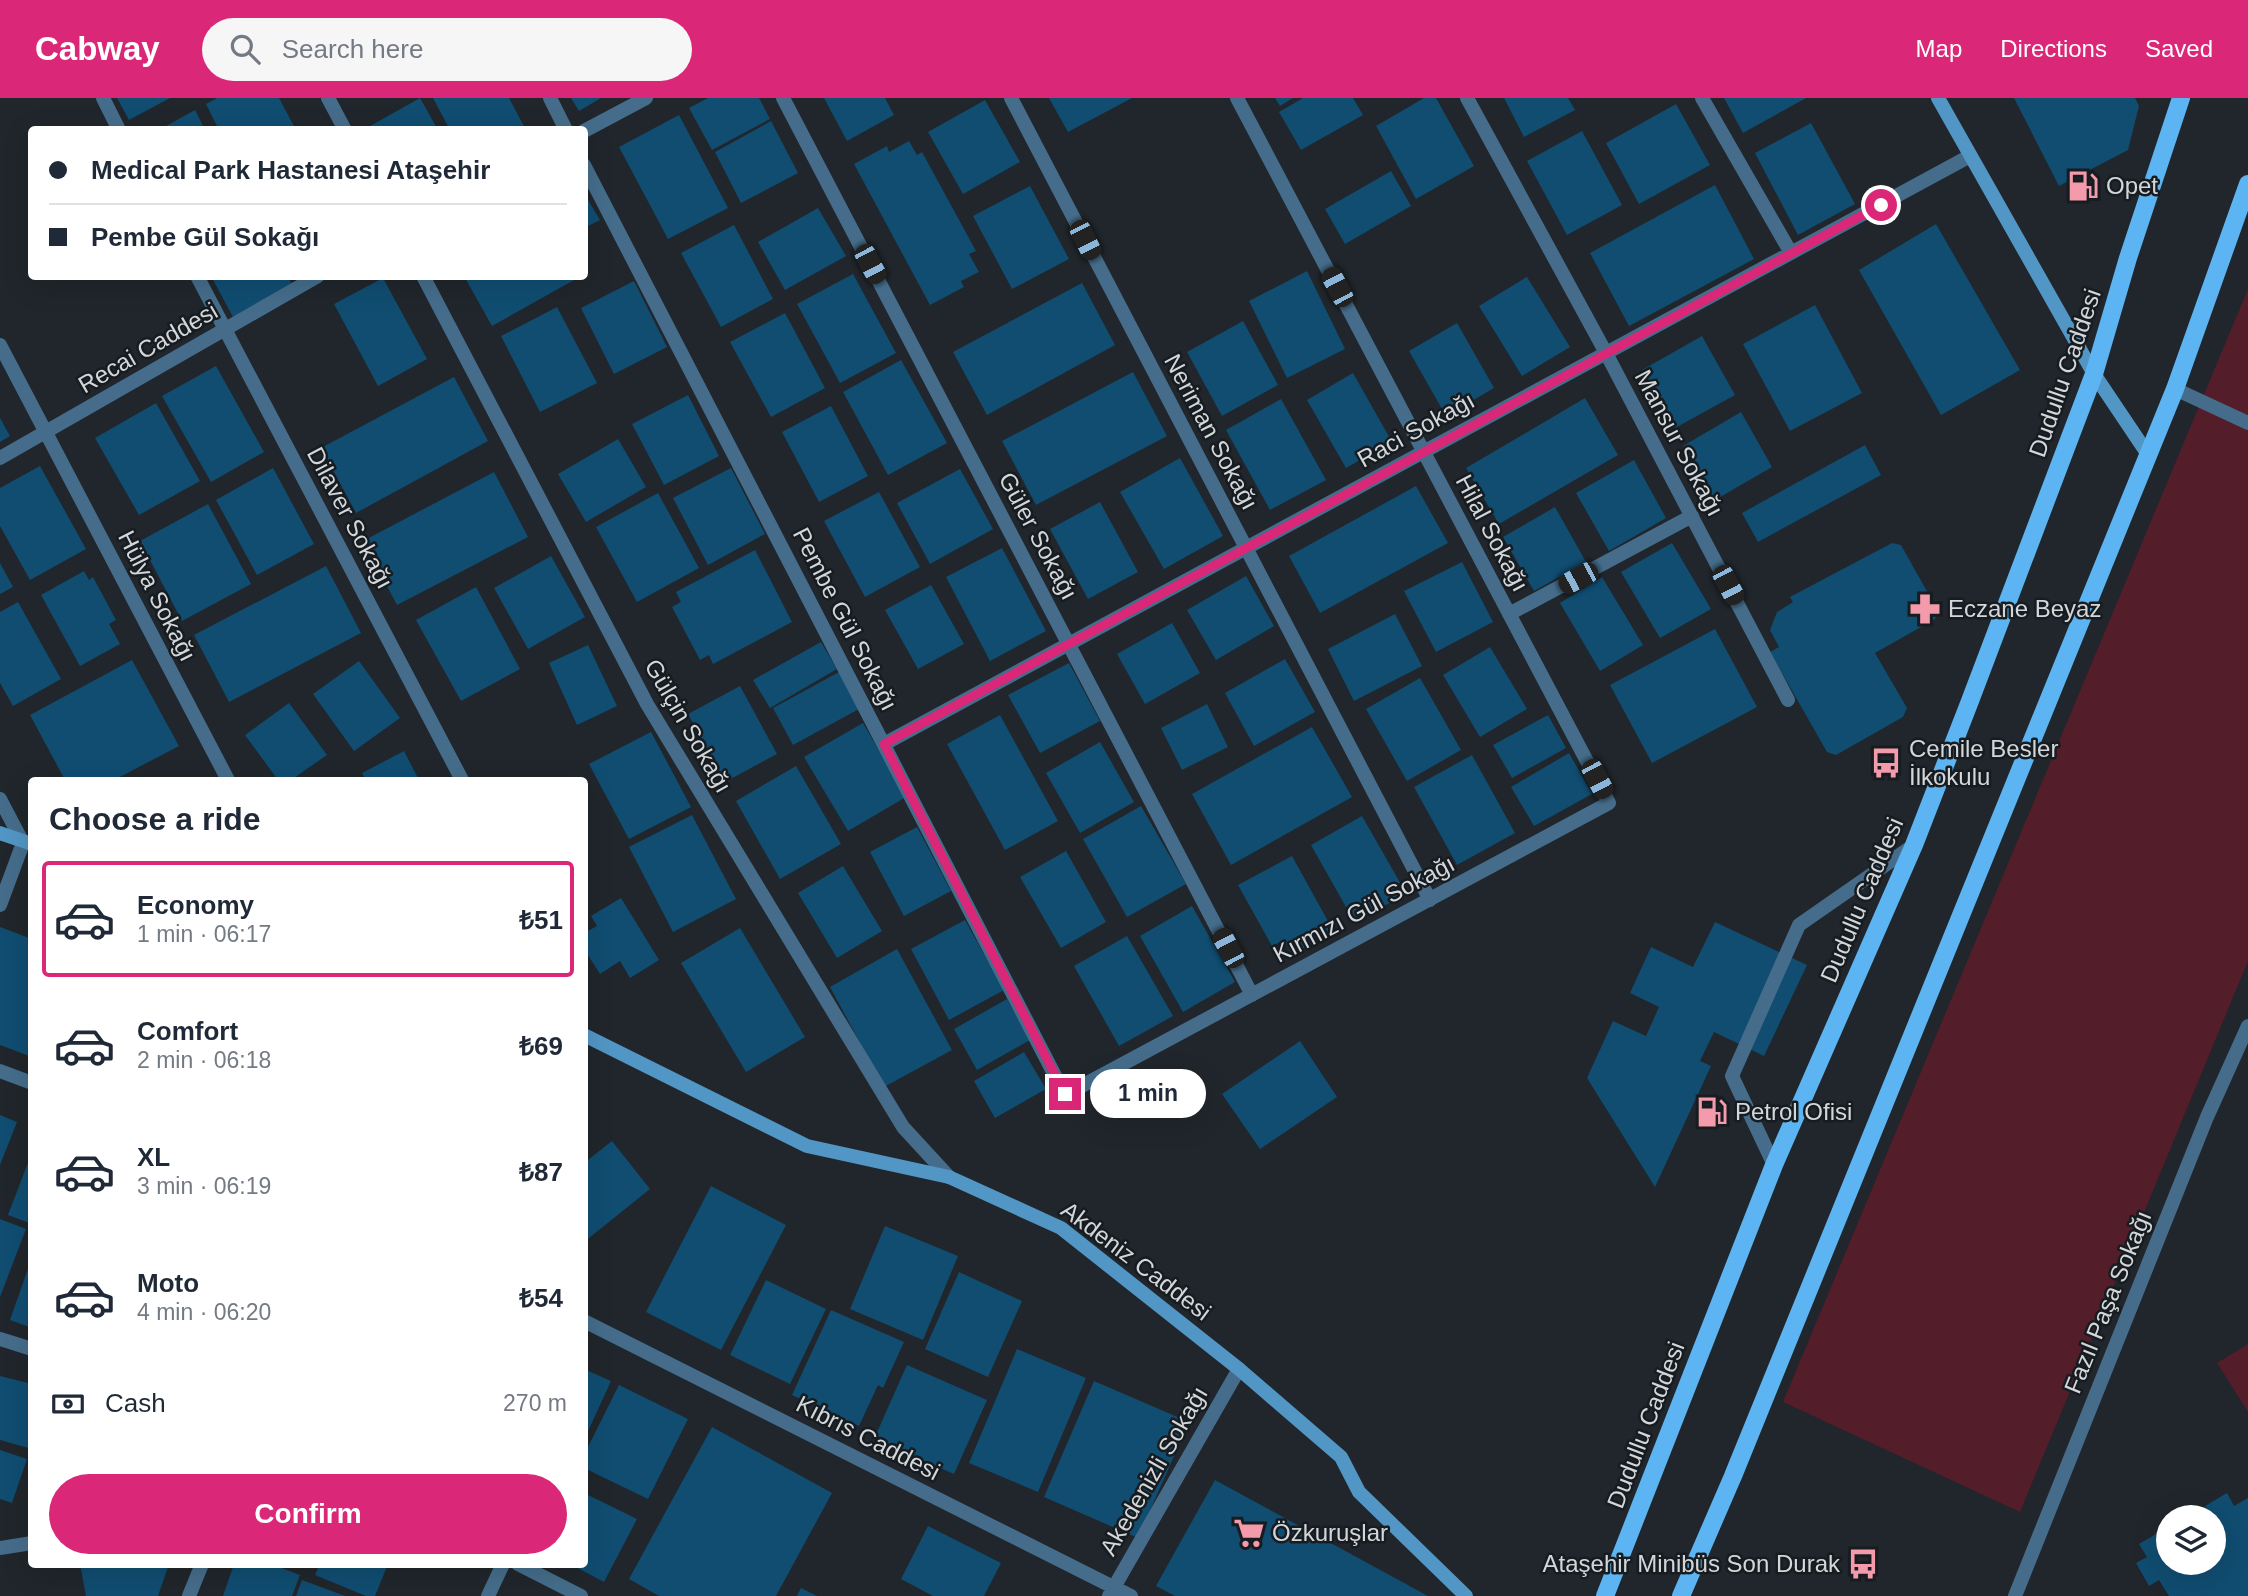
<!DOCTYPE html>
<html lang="en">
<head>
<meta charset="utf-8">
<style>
  :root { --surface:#fff; --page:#f6f6f7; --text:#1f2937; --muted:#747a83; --line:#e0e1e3; --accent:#db2777 }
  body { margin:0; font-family:Arial,sans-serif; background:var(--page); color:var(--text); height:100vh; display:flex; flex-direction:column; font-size:26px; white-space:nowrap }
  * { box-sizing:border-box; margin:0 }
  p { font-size:23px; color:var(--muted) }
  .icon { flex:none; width:38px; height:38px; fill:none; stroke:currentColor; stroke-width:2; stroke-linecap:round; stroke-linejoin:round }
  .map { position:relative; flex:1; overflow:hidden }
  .details { position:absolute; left:28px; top:679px; width:560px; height:791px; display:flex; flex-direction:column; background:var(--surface); border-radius:7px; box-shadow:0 7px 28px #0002 }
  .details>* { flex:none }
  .top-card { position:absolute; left:28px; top:28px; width:560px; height:154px; border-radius:7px; box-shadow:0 7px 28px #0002; display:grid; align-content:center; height:154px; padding:0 21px; background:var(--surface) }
  .fabs { position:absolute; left:2156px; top:1407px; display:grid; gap:14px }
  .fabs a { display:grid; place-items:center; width:70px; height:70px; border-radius:50%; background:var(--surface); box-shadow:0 7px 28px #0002; font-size:35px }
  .end { position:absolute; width:32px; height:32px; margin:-16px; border:9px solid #db2777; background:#fff; box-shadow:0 0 0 4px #fff }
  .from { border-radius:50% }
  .bubble { position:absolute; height:49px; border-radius:24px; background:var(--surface); box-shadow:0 7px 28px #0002; font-size:23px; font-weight:700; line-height:49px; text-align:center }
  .car { position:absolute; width:21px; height:42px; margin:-21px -10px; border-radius:9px; box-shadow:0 0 5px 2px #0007; background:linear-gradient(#222 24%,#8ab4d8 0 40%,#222 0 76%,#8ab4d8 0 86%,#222 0) }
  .top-card b { display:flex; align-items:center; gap:24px; height:66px; font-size:26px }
  .top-card b+b { border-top:2px solid var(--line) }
  .top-card i { width:18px; height:18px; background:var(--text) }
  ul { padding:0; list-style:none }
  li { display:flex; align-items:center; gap:21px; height:116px; margin:0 14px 10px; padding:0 7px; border:4px solid transparent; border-radius:7px }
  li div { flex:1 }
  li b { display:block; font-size:26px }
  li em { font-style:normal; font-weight:700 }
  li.current { border-color:var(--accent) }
  li>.icon { width:63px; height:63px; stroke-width:1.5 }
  h2 { padding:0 21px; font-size:32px; line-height:84px }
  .pay { display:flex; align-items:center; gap:18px; height:77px; padding:0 21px; font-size:26px }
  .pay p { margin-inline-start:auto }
  .cta { display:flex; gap:14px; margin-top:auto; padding:14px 21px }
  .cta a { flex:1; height:80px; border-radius:42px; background:var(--accent); color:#fff; font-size:28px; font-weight:700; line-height:80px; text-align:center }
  header { display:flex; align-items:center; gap:42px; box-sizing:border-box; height:98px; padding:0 35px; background:var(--accent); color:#fff }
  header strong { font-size:33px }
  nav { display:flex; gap:38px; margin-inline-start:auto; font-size:24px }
  .search { width:490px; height:63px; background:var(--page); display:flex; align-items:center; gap:18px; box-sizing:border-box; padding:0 24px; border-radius:38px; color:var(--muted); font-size:26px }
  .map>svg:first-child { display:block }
</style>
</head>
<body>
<header>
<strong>Cabway</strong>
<div class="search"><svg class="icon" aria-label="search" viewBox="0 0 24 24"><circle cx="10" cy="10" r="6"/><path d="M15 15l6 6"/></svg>Search here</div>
<nav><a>Map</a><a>Directions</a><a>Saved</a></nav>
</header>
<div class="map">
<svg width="2248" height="1498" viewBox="0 0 2248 1498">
  <rect width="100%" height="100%" fill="#20262b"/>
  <path fill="#531d2a" d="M2248,191V863L2020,1414L1783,1304Z
    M2248,1246V1314L2217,1265Z"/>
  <path fill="#104d71" d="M117,0H170L129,22Z
    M217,0H279L296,32H219L206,6Z
    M420,0L438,32H363Z
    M433,0H509L526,32H450Z
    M571,0H601L579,13Z
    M708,0H759L770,21L712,52L689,10Z
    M824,0H885L894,17L847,43Z
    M1049,0H1132L1068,34Z
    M1275,0H1293L1280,8Z
    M1303,0H1353L1363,17L1301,52L1279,14Z
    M1424,0H1436L1474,68L1416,101L1376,28Z
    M1504,0H1568L1575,12L1524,39Z
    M1724,0H1806L1743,35Z
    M2014,0H2135L2139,8L2128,52L2059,88Z
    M985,2L1020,64L963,96L928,34Z
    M1676,6L1710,67L1639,106L1606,45Z
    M195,12L205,32H159Z
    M679,17L728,110L668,141L619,49Z
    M771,23L798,75L741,105L715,54Z
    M1811,25L1855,106L1798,137L1755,55Z
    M1582,33L1622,107L1567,137L1527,63Z
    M909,43L917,57L922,54L976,153L969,156L979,174L961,183L964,189L930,207L854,66L887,48L889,54Z
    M1391,73L1411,108L1345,146L1325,111Z
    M1715,87L1754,161L1629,228L1590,155Z
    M1030,88L1069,161L1012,191L973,118Z
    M584,95L600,122L584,130Z
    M818,110L846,158L785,192L758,144Z
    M1936,126L2020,272L1941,317L1859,172Z
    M734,127L773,201L721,229L681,155Z
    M1307,173L1345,251L1287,280L1249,203Z
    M853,176L896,255L840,285L797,206Z
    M211,178H287L292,186L233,219Z
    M464,178H572L574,182L492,228Z
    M1527,179L1570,249L1522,278L1479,208Z
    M383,180L427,261L378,288L334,206Z
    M634,183L667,249L614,276L581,210Z
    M1082,185L1115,247L987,317L953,254Z
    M1815,207L1862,295L1790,333L1743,246Z
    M557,209L597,285L540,314L501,238Z
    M785,215L825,290L771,319L730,244Z
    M1243,223L1278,287L1222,318L1187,254Z
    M1457,225L1494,290L1446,318L1409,253Z
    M1702,238L1735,297L1675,330L1642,272Z
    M901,262L947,345L888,377L843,294Z
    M216,268L264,354L211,384L162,298Z
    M1133,274L1167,338L1036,407L1002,343Z
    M1353,275L1392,344L1346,370L1307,302Z
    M454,279L488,343L356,415L321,350Z
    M688,297L719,358L664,387L632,326Z
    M1585,300L1618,357L1499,426L1466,370Z
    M1281,301L1326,382L1270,412L1226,332Z
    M156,305L200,383L139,417L95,340Z
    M831,308L868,378L819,404L782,334Z
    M1741,314L1772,369L1715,402L1683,348Z
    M0,320L10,338L0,344Z
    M618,341L646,389L586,424L558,376Z
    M1865,347L1881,377L1758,444L1742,415Z
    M1180,360L1223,438L1164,471L1120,394Z
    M1634,362L1666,420L1609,453L1576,395Z
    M40,368L86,451L30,482L0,428V390Z
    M273,370L314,446L257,477L216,402Z
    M731,370L765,436L708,467L673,400Z
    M960,371L993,431L930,466L897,405Z
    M494,374L528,439L397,507L363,443Z
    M1416,388L1448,445L1320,515L1289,458Z
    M879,394L920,469L865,499L824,423Z
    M658,395L699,470L637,504L596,429Z
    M1100,404L1138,474L1088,501L1050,431Z
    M208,406L251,486L182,523L140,443Z
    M1555,409L1586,464L1534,493L1503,439Z
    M1672,445L1711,511L1660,540L1621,474Z
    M1892,445L1901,447L1938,513L1935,521L1875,555L1907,610L1903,619L1836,657L1827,654L1770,554L1779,549L1770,532L1777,514L1793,504L1790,499Z
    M1002,450L1046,533L990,563L946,479Z
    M755,452L792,524L713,566L709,557L700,562L672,509L681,504L676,494Z
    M551,458L585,519L528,551L494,490Z
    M1462,464L1493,524L1436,554L1404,493Z
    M0,465L13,489L0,496Z
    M326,468L361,535L229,604L194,537Z
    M84,473L89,482L93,479L116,522L109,526L120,546L80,568L41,497Z
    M1246,478L1274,528L1216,562L1187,512Z
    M1602,479L1643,547L1600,573L1560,505Z
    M931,487L964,546L918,571L885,512Z
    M476,489L520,571L461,603L416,522Z
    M18,504L61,581L13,608L0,585V514Z
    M1395,516L1422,568L1354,603L1328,551Z
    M1172,525L1200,575L1145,606L1117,556Z
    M1715,531L1757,609L1652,665L1610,587Z
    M821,544L837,571L770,610L753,582Z
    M588,547L617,608L577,627L549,565Z
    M1490,549L1527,611L1480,639L1443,577Z
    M1285,561L1315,614L1254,648L1225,595Z
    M132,562L179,648L114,682H65L30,617Z
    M359,563L400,620L354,653L313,596Z
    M1069,565L1100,623L1040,655L1008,597Z
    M839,574L859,611L793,647L773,610Z
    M1420,580L1461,652L1407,683L1366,611Z
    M740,588L777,656L725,684L688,616Z
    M289,605L327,657L291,682H278L245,637Z
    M1207,606L1228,649L1182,672L1161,630Z
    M1000,617L1058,723L1005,752L947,646Z
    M1548,617L1566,650L1512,680L1493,647Z
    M863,625L906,699L848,733L804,659Z
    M1312,629L1352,699L1231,767L1192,696Z
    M651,634L691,709L629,741L589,666Z
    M1100,644L1134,704L1080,735L1046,675Z
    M404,653L419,682H366L362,675Z
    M1569,655L1592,696L1534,728L1511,689Z
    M1472,657L1515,735L1457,767L1414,689Z
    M796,668L841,746L780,781L736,703Z
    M1141,708L1186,786L1127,819L1083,741Z
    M692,717L736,801L673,834L629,749Z
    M1362,718L1406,795L1355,825L1311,747Z
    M917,729L951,793L904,818L870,754Z
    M1066,753L1106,824L1061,850L1020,779Z
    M1292,758L1334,834L1292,857L1284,842L1272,848L1238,787Z
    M843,768L882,833L837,860L798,795Z
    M621,800L659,862L630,880L620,863L600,876L584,851V835L597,828L591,818Z
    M1192,808L1235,884L1183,914L1140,838Z
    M965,822L1004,892L949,922L911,851Z
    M1715,824L1807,867L1764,958L1714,934L1700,963L1711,968L1655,1089L1587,980L1613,923L1646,938L1659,909L1630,895L1651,849L1693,869Z
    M0,829L32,841V959L0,947Z
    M740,830L805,939L746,974L681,865Z
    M1127,838L1173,918L1119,948L1074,868Z
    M897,851L952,952L884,989L830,889Z
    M1007,901L1030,942L977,972L954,931Z
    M1300,943L1337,999L1260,1051L1222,996Z
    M1024,954L1046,991L995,1020L974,983Z
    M0,1017L17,1024L0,1067Z
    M612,1043L650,1091L584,1144V1065Z
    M32,1054V1126L8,1117Z
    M711,1088L786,1127L721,1252L646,1214Z
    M0,1121L26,1131L0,1199Z
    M885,1128L958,1158L923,1242L850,1211Z
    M31,1162H32V1230L10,1222Z
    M959,1174L1022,1203L988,1279L925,1251Z
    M766,1182L826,1211L790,1286L730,1257Z
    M831,1212L904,1244L883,1290L878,1287L859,1328L792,1297Z
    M1017,1251L1086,1280L1038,1394L969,1365Z
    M907,1267L987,1302L954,1376L874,1341Z
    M584,1271L611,1283L584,1342Z
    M0,1278L32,1286V1351L0,1342Z
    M1094,1283L1189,1324L1138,1440L1044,1399Z
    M619,1287L688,1321L648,1401L584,1370V1357Z
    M712,1329L832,1395L776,1498H659L629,1481Z
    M0,1352L27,1361L12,1405L0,1401Z
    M1215,1382L1428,1498H1175L1156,1488Z
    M584,1395L637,1421L604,1484L570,1466H584Z
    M2227,1395L2234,1408L2248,1400V1498H2169L2159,1482L2149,1488L2136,1465L2147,1459L2139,1446L2161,1433L2168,1445V1465H2214V1419H2211L2205,1408Z
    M928,1428L1001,1465L984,1498H933L901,1481Z
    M80,1466H169L158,1498H86Z
    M234,1466H271L300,1477L292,1498H223Z
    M320,1466H388L375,1498H366L315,1477Z
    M302,1482L345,1498H296Z
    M801,1490L817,1498H797Z"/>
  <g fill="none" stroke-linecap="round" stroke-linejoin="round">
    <path stroke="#456d8b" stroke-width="14" d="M1774,1067L1732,978L1799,827L1914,747"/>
    <path stroke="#456d8b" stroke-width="14" d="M103,0L119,32
      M328,0L345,32
      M550,0L566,32
      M783,0L1252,897
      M1011,0L1430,802
      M1467,0L1606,255L1788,602
      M1702,0L1791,155
      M584,33L646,0
      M584,67L1065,997L1609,705L1237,0
      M197,178L462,682
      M423,178L647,606L903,1029L949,1079
      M0,247L228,682
      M2175,291L2248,325
      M0,360L318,178
      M1509,516L1692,418
      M884,646L1970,58
      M0,701L23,745L0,807
      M0,973L32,985
      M584,1223L1131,1498
      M0,1241L32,1251
      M0,1450L32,1445
      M518,1466L581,1498
      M189,1498L202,1466
      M488,1498L503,1466
      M1109,1498L1239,1271
      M2015,1498L2207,1019L2248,928"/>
    <path stroke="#5296c5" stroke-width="14" d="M1938,0L2094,276L2147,355
      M0,735L32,746
      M584,937L807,1048L949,1079L1061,1130L1239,1271L1341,1359L1359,1394L1466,1498"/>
    <path stroke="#5cb5f2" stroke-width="18" d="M1605,1498L1774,1067L1914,747L1970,603L2094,276L2128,160L2181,0
      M1681,1498L1733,1378L2175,291L2248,86"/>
  </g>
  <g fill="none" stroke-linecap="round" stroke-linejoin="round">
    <path stroke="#db2777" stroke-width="9" d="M1065,996L884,646L1881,107"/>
  </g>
  <defs>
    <g id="fuel-bare" transform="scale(2.415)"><path d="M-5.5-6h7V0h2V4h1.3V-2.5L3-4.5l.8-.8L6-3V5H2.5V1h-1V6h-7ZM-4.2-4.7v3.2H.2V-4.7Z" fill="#f39aab" stroke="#171c21" stroke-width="2.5" paint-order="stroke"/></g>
    <g id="pharmacy-bare" transform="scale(2.415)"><path d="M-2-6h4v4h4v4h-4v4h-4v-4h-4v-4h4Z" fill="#f39aab" stroke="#171c21" stroke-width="2.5" paint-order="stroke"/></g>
    <g id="bus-bare" transform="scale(2.415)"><path d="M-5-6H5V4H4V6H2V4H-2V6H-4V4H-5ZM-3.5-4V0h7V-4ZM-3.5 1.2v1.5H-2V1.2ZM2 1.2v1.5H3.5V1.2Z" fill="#f39aab" stroke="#171c21" stroke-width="2.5" paint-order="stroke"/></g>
    <g id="supermarket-bare" transform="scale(2.415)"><path d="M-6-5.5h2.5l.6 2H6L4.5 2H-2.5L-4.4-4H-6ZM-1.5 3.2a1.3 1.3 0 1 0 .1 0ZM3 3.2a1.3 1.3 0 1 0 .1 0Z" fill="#f39aab" stroke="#171c21" stroke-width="2.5" paint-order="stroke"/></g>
  </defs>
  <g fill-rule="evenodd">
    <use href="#fuel-bare" x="2083" y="88"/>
    <use href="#pharmacy-bare" x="1925" y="511"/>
    <use href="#bus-bare" x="1886" y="665"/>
    <use href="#fuel-bare" x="1712" y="1014"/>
    <use href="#supermarket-bare" x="1249" y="1435"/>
    <use href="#bus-bare" x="1863" y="1466"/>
  </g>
  <g text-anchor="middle" stroke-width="5" stroke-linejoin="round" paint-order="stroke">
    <g font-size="24" fill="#d3d7da" stroke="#171c21" text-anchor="start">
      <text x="2106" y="96">Opet</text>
      <text x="1948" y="519">Eczane Beyaz</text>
      <text x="1909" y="659">Cemile Besler<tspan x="1909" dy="28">İlkokulu</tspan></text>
      <text x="1735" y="1022">Petrol Ofisi</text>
      <text x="1272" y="1443">Özkuruşlar</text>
      <text x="1840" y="1474" text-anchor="end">Ataşehir Minibüs Son Durak</text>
    </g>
    <g font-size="24" fill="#d3d7da" stroke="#171c21">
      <text transform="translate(148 250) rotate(-30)" y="8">Recai Caddesi</text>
      <text transform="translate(2065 275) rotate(-71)" y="8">Dudullu Caddesi</text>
      <text transform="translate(1416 332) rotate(-29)" y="8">Raci Sokağı</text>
      <text transform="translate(1211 334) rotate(62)" y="8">Neriman Sokağı</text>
      <text transform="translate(1679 345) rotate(62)" y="8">Mansur Sokağı</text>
      <text transform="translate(350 420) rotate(62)" y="8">Dilaver Sokağı</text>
      <text transform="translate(1492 435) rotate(62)" y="8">Hilal Sokağı</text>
      <text transform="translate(1038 438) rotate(62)" y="8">Güler Sokağı</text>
      <text transform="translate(157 498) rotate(63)" y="8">Hülya Sokağı</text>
      <text transform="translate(845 521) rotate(63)" y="8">Pembe Gül Sokağı</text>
      <text transform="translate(688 628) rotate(60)" y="8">Gülçin Sokağı</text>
      <text transform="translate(1862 802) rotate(-67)" y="8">Dudullu Caddesi</text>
      <text transform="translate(1364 811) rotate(-28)" y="8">Kırmızı Gül Sokağı</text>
      <text transform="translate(1136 1163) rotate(37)" y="8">Akdeniz Caddesi</text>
      <text transform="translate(2108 1204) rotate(-68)" y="8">Fazıl Paşa Sokağı</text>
      <text transform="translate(1646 1327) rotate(-69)" y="8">Dudullu Caddesi</text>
      <text transform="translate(868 1340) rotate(27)" y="8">Kıbrıs Caddesi</text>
      <text transform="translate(1154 1373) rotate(-60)" y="8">Akedenizli Sokağı</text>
    </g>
  </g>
</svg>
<div class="fabs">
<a><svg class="icon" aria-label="layers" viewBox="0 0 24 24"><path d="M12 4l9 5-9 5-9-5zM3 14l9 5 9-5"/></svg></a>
</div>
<i class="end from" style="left:1881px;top:107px"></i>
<i class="end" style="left:1065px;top:996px"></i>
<div class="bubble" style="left:1090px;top:971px;width:116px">1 min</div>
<i class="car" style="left:1085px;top:142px;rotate:153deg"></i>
<i class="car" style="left:870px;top:166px;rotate:152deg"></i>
<i class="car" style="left:1337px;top:189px;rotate:332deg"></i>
<i class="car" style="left:1578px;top:480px;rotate:242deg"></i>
<i class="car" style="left:1728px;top:487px;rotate:152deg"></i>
<i class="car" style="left:1597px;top:681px;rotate:152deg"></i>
<i class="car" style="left:1228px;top:850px;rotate:332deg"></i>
<div class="top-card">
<b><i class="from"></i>Medical Park Hastanesi Ataşehir</b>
<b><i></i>Pembe Gül Sokağı</b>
</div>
<section class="details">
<h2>Choose a ride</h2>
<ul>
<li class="current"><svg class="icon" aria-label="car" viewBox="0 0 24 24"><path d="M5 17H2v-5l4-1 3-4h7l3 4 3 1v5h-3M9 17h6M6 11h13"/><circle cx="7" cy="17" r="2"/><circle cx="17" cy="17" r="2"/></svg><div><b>Economy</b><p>1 min · 06:17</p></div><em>₺51</em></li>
<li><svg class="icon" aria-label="car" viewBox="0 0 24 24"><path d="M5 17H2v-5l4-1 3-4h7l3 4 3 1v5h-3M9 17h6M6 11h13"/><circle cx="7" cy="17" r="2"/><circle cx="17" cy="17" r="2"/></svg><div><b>Comfort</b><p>2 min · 06:18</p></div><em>₺69</em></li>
<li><svg class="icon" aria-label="car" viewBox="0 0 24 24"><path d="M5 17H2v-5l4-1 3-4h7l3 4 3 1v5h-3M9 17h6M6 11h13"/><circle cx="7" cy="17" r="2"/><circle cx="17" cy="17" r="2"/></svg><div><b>XL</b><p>3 min · 06:19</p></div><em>₺87</em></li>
<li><svg class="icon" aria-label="car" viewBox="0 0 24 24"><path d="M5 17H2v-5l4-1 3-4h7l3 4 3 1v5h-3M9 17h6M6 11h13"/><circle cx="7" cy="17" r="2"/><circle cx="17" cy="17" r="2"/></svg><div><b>Moto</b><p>4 min · 06:20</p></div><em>₺54</em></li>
</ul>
<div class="pay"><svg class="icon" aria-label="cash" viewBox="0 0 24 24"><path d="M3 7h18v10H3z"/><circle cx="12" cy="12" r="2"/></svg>Cash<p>270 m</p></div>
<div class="cta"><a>Confirm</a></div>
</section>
</div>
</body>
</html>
